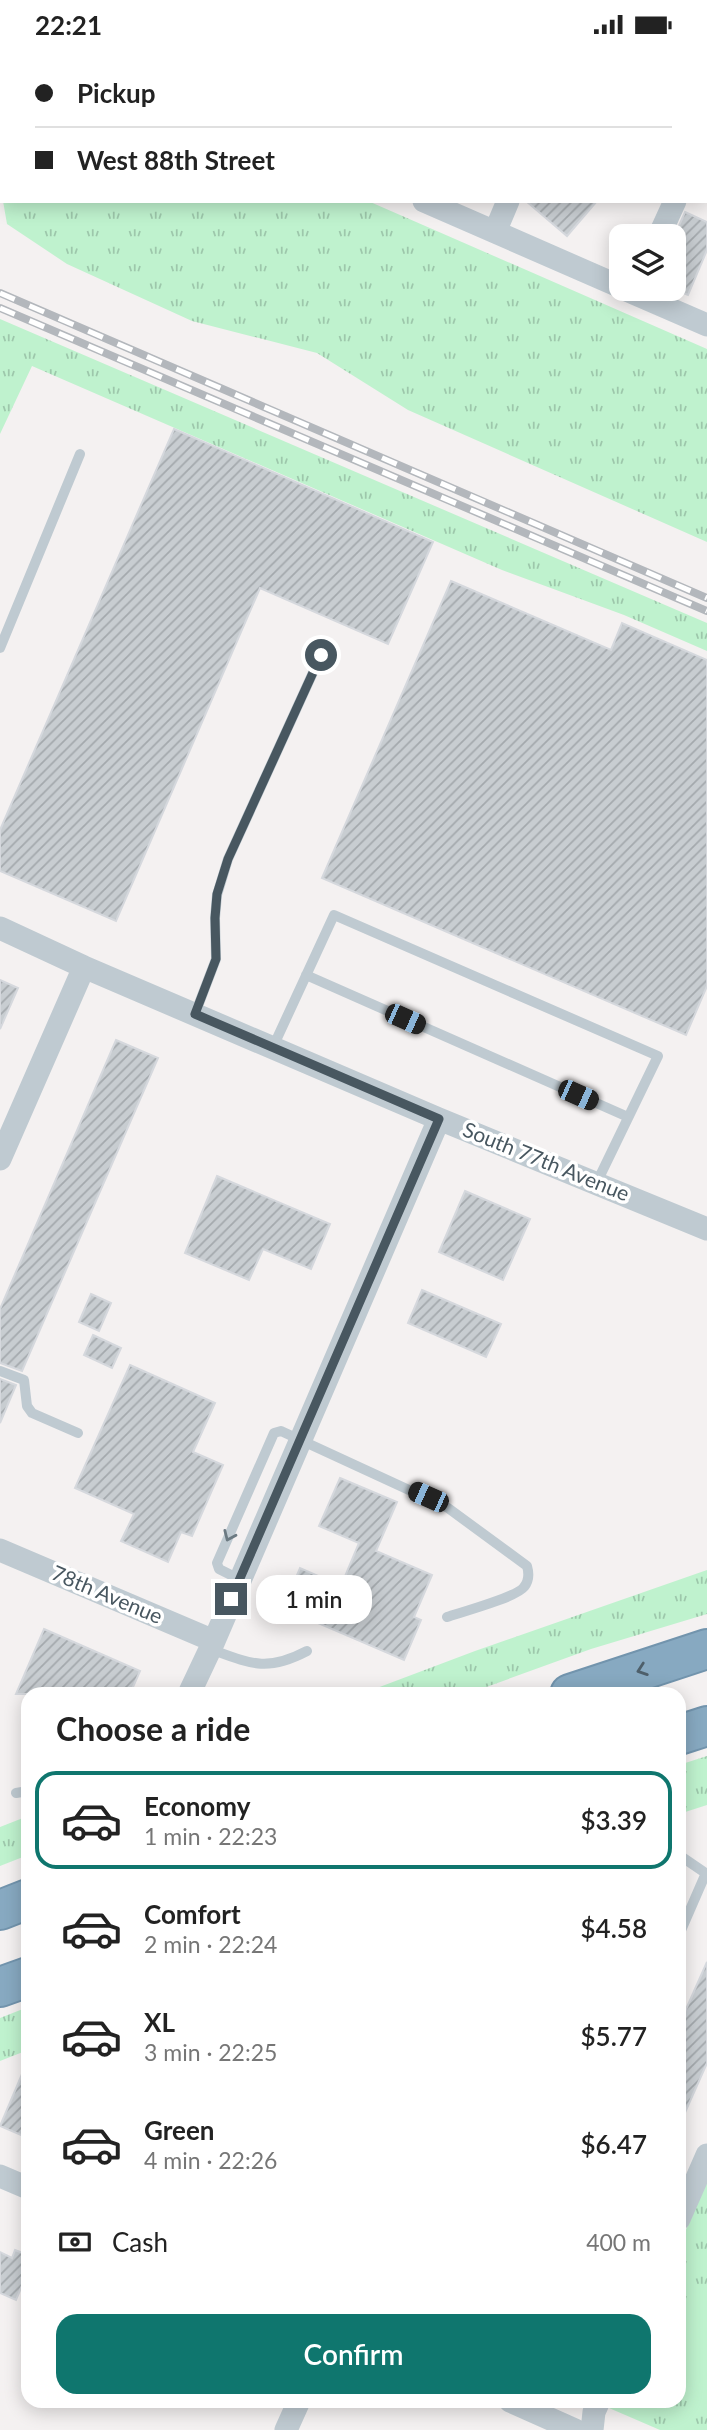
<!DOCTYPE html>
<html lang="en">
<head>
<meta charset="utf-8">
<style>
  :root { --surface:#fff; --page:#f2f2f2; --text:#222; --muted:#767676; --line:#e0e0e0; --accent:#0f766e }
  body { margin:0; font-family:Lato,sans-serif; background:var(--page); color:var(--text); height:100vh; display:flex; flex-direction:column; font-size:26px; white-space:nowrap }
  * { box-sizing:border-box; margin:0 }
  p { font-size:23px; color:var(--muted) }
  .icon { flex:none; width:38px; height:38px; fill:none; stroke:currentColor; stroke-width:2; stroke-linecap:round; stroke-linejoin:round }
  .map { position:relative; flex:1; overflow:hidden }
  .details { position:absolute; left:21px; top:1638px; width:665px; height:721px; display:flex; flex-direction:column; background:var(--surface); border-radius:21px; box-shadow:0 4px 18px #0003 }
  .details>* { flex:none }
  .banner { position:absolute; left:0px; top:0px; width:707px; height:154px; box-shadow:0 4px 18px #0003; display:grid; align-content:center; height:154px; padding:0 35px; background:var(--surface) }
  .tools { position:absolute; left:609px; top:175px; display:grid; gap:14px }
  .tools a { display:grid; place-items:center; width:77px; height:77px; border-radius:14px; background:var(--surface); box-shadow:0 4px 18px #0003; font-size:35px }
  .end { position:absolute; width:32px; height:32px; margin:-16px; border:9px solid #485760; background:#fff; box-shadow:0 0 0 4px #fff }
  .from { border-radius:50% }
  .bubble { position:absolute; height:49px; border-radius:21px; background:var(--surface); box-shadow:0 4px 18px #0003; font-size:23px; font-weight:600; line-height:49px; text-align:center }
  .car { position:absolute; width:21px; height:42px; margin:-21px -10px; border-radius:9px; box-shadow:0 0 5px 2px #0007; background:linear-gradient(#222 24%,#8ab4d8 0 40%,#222 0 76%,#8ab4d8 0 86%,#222 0) }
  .banner b { display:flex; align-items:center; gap:24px; height:66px; font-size:26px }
  .banner b+b { border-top:2px solid var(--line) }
  .banner i { width:18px; height:18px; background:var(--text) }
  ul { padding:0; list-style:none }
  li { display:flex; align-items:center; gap:21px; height:98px; margin:0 14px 10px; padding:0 21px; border:4px solid transparent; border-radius:21px }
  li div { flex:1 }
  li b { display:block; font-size:26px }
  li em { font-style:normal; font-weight:600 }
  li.active { border-color:var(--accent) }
  li>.icon { width:63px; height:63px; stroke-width:1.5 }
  h2 { padding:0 35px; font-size:32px; line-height:84px }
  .pay { display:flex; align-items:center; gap:18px; height:77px; padding:0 35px; font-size:26px }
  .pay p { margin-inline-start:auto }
  .button { display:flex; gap:14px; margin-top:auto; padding:14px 35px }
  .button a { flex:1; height:80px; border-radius:21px; background:var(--accent); color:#fff; font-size:28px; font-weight:600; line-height:80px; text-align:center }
  .status { display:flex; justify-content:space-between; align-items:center; height:49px; padding:0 35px; background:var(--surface); direction:ltr }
  .status svg { height:19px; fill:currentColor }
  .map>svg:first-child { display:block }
</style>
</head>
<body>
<div class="status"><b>22:21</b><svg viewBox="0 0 49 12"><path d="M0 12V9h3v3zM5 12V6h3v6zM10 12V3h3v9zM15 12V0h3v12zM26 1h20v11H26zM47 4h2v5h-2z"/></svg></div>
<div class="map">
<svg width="707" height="2381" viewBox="0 0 707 2381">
  <defs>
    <pattern id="grass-tufts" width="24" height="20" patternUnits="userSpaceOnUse" patternTransform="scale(1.75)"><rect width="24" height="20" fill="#bff2ce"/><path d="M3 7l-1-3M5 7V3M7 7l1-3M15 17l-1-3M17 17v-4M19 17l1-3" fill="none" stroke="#9dc7ab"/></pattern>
    <pattern id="building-hatch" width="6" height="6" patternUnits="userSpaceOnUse" patternTransform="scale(1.75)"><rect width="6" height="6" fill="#c8cdd1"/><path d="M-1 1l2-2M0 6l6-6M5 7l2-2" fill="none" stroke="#a4a9ad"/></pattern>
  </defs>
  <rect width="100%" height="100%" fill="#f4f1f1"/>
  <path fill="url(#grass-tufts)" d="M3,152H368L707,300V493L408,361L317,304L192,272L67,215L7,175Z
    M0,270L707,574V602L624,566L502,521L32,317L0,385Z
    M707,1521V1565L591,1600L467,1645H361L475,1602Z
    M707,1707V1756L679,1765V1716Z
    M28,1767V1806L0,1817V1778Z
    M28,1958V2001L0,2012V1969Z
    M707,2132V2381H660L609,2359L612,2352H679V2197Z"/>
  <path fill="#bff2ce" d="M707,2236V2355L679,2343V2275Z"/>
  <path fill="url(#building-hatch)" stroke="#d5d8dd" stroke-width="2" d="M526,152H597L567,187Z
    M685,163L707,173V201L688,246L674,240V188Z
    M174,380L433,493L388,595L260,539L116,872L0,822V781Z
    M451,532L611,601L622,574L707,611V937L686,986L322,829Z
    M0,931L18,939L0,980Z
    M116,991L158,1009L22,1322L0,1314V1260Z
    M217,1127L330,1175L311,1220L263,1200L249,1231L185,1204Z
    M465,1142L530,1170L503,1231L439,1203Z
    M422,1241L501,1275L486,1308L408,1274Z
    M91,1245L111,1254L99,1282L79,1273Z
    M93,1286L121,1299L112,1319L84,1306Z
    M130,1316L215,1354L193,1403L223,1416L192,1487L181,1483L168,1513L121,1492L134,1465L75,1439Z
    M0,1330L16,1336L0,1374Z
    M340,1429L397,1453L376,1502L432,1526L414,1568L421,1571L404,1611L283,1559L300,1519L341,1537L359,1494L319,1477Z
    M44,1580L140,1622L130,1645H16Z
    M707,1913V2014L679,2077V1976Z
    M28,2011V2089L0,2077Z
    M15,2201L28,2206V2222L16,2251L0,2244V2203L12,2209Z"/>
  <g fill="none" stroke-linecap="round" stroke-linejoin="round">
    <g stroke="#7294ad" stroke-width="42">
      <path id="motorway" d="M570,1645L707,1600
        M679,1686L707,1677
        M0,1861L28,1850
        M0,1938L28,1928"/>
    </g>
    <path stroke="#bfcad1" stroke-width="10" d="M0,599L80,405
      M306,926L628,1068
      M195,965L216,910L215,869L217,846L228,810L321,606
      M273,998L334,866L658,1007L597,1133
      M0,1322L24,1331L27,1357L32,1364L78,1384
      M239,1530L219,1520L217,1514L274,1384L281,1382L448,1459L527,1517C529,1524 529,1532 524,1538C517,1548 462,1563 447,1568
      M210,1600C251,1615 267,1623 307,1602
      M16,1744L28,1742
      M679,1806L707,1825
      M679,1886L706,1824"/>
    <path stroke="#bfcad1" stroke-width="23" d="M510,0L514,2
      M573,2L574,0
      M705,86L707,82
      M424,152L621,238
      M495,183L508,152
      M659,187L675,152
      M624,240L707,276
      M0,879L84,918L439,1070L707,1180
      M0,1110L84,918
      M0,1501L214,1592
      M189,1645L214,1592L439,1070
      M0,2127L28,2139
      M679,2170L707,2106
      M510,2352L575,2381
      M286,2381L299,2352
      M592,2381L594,2363L599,2352"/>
    <path stroke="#beccd5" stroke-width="32" d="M0,22L2,18"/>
    <use href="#motorway" stroke="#87a9c1" stroke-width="38"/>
    <g stroke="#b3b7bc" stroke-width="8">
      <path id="rail" d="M0,244L707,549
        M0,259L707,562"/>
    </g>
    <use href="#rail" stroke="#fff" stroke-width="5" stroke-dasharray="16" stroke-linecap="butt"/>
  </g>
  <defs><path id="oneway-chevron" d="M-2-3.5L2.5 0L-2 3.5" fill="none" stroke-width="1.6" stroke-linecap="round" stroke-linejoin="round" transform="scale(1.75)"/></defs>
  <use stroke="#6c7a82" href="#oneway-chevron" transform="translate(229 1487) rotate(114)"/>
  <use stroke="#4e5f6a" href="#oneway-chevron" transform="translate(642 1621) rotate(161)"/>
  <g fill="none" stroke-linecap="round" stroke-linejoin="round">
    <path stroke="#485760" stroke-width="9" d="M231,1550L439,1070L195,965L216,910L215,869L217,845L228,810L321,606"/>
  </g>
  <g text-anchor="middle" stroke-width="7" stroke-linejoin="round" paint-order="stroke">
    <g font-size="21" fill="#485760" stroke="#fff">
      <text transform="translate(546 1113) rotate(22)" y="7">South 77th Avenue</text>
      <text transform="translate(107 1546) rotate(23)" y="7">78th Avenue</text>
    </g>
  </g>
</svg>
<div class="tools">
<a><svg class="icon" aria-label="layers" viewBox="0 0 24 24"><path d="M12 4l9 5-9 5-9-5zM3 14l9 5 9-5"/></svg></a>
</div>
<i class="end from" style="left:321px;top:606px"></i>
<i class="end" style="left:231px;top:1550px"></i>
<div class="bubble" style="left:256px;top:1526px;width:116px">1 min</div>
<i class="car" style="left:405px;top:970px;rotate:114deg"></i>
<i class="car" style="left:578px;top:1046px;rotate:114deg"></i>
<i class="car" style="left:428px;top:1448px;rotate:294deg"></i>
<div class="banner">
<b><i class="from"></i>Pickup</b>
<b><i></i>West 88th Street</b>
</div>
<section class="details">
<h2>Choose a ride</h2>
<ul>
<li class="active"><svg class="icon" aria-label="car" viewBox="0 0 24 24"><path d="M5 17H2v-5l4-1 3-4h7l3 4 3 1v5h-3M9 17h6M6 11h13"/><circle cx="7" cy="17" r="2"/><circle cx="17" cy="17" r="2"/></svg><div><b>Economy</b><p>1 min · 22:23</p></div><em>$3.39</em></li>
<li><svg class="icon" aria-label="car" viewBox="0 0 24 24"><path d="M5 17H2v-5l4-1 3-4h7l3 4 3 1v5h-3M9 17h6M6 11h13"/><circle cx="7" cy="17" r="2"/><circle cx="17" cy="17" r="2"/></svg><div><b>Comfort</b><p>2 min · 22:24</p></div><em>$4.58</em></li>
<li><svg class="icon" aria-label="car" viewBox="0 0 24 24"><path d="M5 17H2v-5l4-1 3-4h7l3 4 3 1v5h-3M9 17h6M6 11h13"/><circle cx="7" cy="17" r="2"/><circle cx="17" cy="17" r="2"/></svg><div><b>XL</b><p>3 min · 22:25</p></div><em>$5.77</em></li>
<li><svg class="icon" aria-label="car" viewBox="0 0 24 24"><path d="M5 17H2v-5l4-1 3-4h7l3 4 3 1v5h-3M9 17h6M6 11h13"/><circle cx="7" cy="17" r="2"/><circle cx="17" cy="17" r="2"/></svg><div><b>Green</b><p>4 min · 22:26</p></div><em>$6.47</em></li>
</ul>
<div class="pay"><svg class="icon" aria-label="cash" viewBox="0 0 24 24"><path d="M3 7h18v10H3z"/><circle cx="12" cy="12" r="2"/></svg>Cash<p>400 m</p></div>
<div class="button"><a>Confirm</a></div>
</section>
</div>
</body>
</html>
